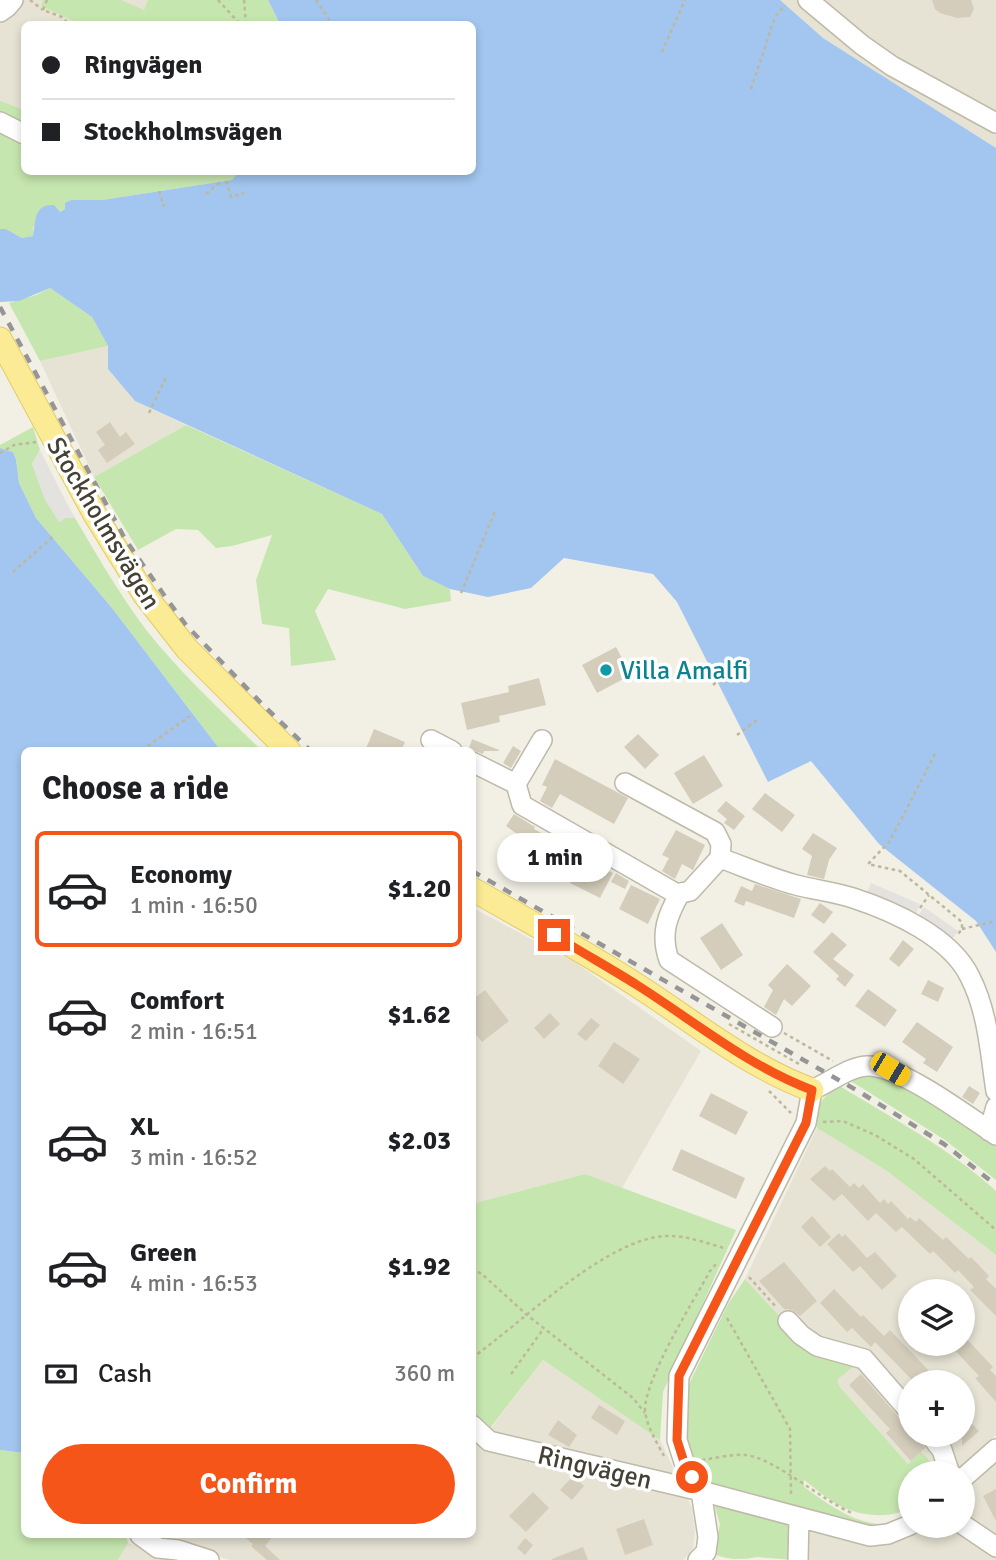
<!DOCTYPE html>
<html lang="en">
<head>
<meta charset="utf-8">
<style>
  :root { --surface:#fff; --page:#f2f2f2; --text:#202124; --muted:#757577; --line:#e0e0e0; --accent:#f65519 }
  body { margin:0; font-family:Signika,sans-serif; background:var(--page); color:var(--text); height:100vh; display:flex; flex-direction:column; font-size:26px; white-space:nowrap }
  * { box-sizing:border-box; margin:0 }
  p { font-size:23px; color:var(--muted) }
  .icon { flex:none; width:38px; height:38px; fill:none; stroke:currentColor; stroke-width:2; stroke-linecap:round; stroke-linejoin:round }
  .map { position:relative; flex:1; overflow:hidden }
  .side { position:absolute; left:21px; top:747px; width:455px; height:791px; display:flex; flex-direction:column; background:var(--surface); border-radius:10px; box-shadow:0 4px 10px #0003 }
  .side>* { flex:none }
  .banner { position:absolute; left:21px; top:21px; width:455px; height:154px; border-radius:10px; box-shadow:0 4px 10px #0003; display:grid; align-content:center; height:154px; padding:0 21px; background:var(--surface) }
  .tools { position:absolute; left:898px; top:1279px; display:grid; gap:14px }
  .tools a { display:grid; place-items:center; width:77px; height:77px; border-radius:50%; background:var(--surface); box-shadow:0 4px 10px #0003; font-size:35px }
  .end { position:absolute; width:32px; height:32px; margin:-16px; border:9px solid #f65519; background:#fff; box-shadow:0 0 0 4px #fff }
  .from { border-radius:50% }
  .bubble { position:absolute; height:49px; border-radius:24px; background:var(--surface); box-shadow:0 4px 10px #0003; font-size:23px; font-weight:700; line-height:49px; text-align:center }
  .car { position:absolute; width:21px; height:42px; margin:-21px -10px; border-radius:9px; box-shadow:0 0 5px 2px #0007; background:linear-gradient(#f5c518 24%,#345 0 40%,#f5c518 0 76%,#345 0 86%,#f5c518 0) }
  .banner b { display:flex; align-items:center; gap:24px; height:66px; font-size:26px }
  .banner b+b { border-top:2px solid var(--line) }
  .banner i { width:18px; height:18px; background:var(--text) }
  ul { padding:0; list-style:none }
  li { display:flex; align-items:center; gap:21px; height:116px; margin:0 14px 10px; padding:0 7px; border:4px solid transparent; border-radius:10px }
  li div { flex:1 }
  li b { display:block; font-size:26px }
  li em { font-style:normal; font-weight:700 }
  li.active { border-color:var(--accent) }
  li>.icon { width:63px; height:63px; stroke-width:1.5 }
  h2 { padding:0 21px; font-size:32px; line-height:84px }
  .pay { display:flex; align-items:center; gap:18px; height:77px; padding:0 21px; font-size:26px }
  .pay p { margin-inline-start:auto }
  .cta { display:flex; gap:14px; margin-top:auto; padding:14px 21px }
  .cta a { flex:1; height:80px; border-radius:42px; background:var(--accent); color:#fff; font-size:28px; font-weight:700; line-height:80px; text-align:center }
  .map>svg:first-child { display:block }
</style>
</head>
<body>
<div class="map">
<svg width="996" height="1560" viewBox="0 0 996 1560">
  <rect width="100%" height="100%" fill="#f2f0e5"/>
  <path fill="#e6e3d4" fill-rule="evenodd" d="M0,0H268L280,24H24V171L0,158Z
    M780,0H996V148L823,38Z
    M108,346V369L135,401L186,425L94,477L40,361Z
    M473,908L576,963L701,1051L622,1188L585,1174L475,1203L473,1200Z
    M817,1128L887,1171L996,1255V1435L954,1473H942L921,1453L908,1464L840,1387L837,1380L745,1279ZM910,1292H962V1344H910ZM910,1382H962V1435H910Z
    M543,1360L660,1440L692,1508L695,1532L693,1549L683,1560H230L192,1548L172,1535H472L473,1421L488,1432Z
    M996,1460V1541L963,1517V1490Z
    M803,1524L909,1533L920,1526H955L996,1554V1560H801Z
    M128,1543L187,1560H118Z"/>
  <path fill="#c6e6af" d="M43,0H121L144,10L148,0H268L280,24H81L41,6Z
    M0,101L24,110V172H239L233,180L102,200H71L65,209L33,227L34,236L22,238L6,229H0Z
    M50,288L92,317L108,346L40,361L9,303L36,295Z
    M186,425L382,514L423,576L450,589L451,601L405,609L328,589L315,611L336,660L291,666L289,628L262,624L256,580L272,535L232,546L216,548L198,530L176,529L138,550L94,477Z
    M33,427L40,450L32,464L59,522L65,518H75C98,557 120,595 147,631C181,674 223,712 262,751H221L112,608L36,518L19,483L16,458L13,452L0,448V445Z
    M859,1072L897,1080L996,1143V1180L945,1140L846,1078Z
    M838,1085C892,1118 949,1148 996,1191V1255L887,1171L817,1128C816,1103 820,1101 838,1085Z
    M585,1174L736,1230L663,1392L660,1440L543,1360L487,1432L473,1421L472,1207L475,1203Z
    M745,1279L782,1319L861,1360L837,1380L840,1387L908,1464L921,1452L942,1473L910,1474V1507C891,1520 860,1516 840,1506C827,1499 815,1488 804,1480V1487C832,1507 875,1540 910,1515V1521L886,1532L715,1487L699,1472L683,1434L688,1386L728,1304Z
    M0,1450L24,1453V1535H126L128,1543L118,1560H0Z
    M717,1504L796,1522L794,1560L757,1557C743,1560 727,1560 714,1554L720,1524L715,1508Z"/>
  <path fill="#e3e2de" d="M40,450L60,490L75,518H65L59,522L45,500L32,464Z
    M871,883L920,904L916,914L867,893Z
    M924,907L958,931L952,939L918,916Z"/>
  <path fill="#a2c6ef" d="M268,0H780L823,38L996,148V952L976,921L879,844L811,761L768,782L677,602L653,574L564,558L531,588L488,597L450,589L423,576L382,514L135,401L108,369V346L92,317L50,288L19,301L0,302V229H6L22,238L33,236C36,222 33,204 54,205L60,212L65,209V203L71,200H102L232,180L239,172H472V24H280Z
    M0,448L13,452L16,459L19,483L36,518L112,608L221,751H24V1453L0,1450Z"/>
  <path fill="#d4cdbb" d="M932,0H971L974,9L970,17L957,18L940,13L935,9Z
    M110,422L120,437L126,432L135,444L107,463L98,450L105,445L96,432Z
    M616,647L631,675L597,693L582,665Z
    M539,678L546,705L499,716L500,722L467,730L461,703L509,692L508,686Z
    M374,729L405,742L401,751H365Z
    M638,734L659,755L645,769L624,747Z
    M472,739L499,750V751H484L483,754L472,750L468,751Z
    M513,746L521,751L511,768L503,763Z
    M704,755L723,786L693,804L674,773Z
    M555,759L628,798L614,824L560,794L552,808L540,801L547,787L542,785Z
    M765,793L795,815L782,832L752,809Z
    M726,801L745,816L734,830L724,823L727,819L717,811Z
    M514,814L535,827L534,829L567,847L552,874L523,858L531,844L506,826Z
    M676,830L705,845L693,870L682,864L675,879L662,871L669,858L662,855Z
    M813,833L837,848L829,860L824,879L807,875L812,856L802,849Z
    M583,858L613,873L600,898L570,883Z
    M616,873L629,881L625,889L611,882Z
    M755,884L801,899L794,918L746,901L744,906L734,902L741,886L752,891Z
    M631,885L660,899L648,924L619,909Z
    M820,903L833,912L824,924L811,915Z
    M722,923L743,955L721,970L700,938Z
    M832,932L847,945L833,959L854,975L845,987L836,979L839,976L813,952Z
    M903,940L914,949L899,967L889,959Z
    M787,964L811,986L792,1006L784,999L776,1015L764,1007L773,990L768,985Z
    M928,980L944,988L938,1002L921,994Z
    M868,989L897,1010L885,1027L855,1006Z
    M485,990L509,1021L482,1042L472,1030V1000Z
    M550,1013L560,1024L544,1039L534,1028Z
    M591,1018L600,1025L586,1041L577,1034Z
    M917,1022L953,1047L937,1072L923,1063L926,1059L902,1042Z
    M614,1042L640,1059L623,1084L598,1066Z
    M969,1086L980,1093L973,1104L962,1097Z
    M711,1093L748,1112L736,1135L699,1116Z
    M681,1149L745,1178L736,1199L672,1170Z
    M825,1166L830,1171L832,1169L850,1187L854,1183L859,1188L863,1184L880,1203L884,1199L888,1204L891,1201L908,1219L910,1217L916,1222L919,1218L943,1240L946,1237L969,1259L971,1257L989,1276L986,1279L996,1289V1316L970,1290L974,1287L958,1270L955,1273L933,1251L930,1254L902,1227L896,1232L876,1213L868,1221L842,1194L834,1201L810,1179Z
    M812,1216L831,1237L820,1247L801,1227Z
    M839,1233L842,1237L845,1234L867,1258L875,1252L897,1276L882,1290L860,1266L853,1272L827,1244Z
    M784,1262L817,1301L800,1316L792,1310L784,1309L759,1281Z
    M834,1289L861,1317L863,1315L884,1336L890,1330L935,1377L929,1382H914L875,1342L871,1347L852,1328L847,1332L820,1303Z
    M962,1334L993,1367L990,1370L996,1376V1402L975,1378L979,1376L949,1344H962Z
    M861,1374L901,1420L910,1426V1435H918L925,1448L911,1461L886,1433L890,1429L849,1385Z
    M599,1405L625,1421L617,1435L591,1418Z
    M962,1414L979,1431L962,1446Z
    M558,1420L577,1435L569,1447L548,1435Z
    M573,1476L584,1486L572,1500L560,1490Z
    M996,1489V1521L983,1496Z
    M533,1492L549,1508L526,1532L509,1516Z
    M644,1519L653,1545L625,1555L616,1529Z
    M242,1535H274L265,1546L280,1560H267L251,1546L253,1544Z
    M525,1538L533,1545L525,1555L517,1548Z
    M583,1547L588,1560H552V1559Z"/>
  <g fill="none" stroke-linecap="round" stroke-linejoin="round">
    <g stroke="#beb9a8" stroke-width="22">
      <path id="minor" d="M808,0L862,45L892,66L996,123
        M0,12L7,7L13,0
        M0,122L24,134
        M431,740L452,751
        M472,762L516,784L522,805L677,894L690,891L720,858
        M625,783L715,832L721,844L720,858C745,867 770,878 796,885C815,890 835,892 853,898C893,911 951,937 970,977C988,1012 990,1052 996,1091
        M516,784L542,740
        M680,893C667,916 660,934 669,960L772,1027
        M989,1131L996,1107
        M788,1321L801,1335L817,1346L864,1359L910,1412
        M472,1425L489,1441L701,1491L870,1536L888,1534L910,1525
        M930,1435L942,1450L950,1474
        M962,1479L996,1449
        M962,1524L996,1547
        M140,1535L158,1548L178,1550L209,1560
        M698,1560L706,1552L708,1537L701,1491L684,1462L677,1440L679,1376L806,1123L812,1090C829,1083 848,1067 867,1066C900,1065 967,1116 996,1135
        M798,1560L799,1517"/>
    </g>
    <g stroke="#e1cb65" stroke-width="25">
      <path id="major" d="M0,339L94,513L144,594L187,649L289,751
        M472,889C528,921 584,951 638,986C694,1022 749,1067 812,1090"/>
    </g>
    <path stroke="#bfb79a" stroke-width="2.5" stroke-dasharray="3.5 3.5" stroke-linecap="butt" d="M30,0L43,10
      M47,0L43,10L62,17L69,24
      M218,0L240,24
      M244,0L246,24
      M316,0L332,24
      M662,52L685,0
      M751,89L775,17L785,5
      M226,181L231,197L244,193
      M159,191L164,207
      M206,194L220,182
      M149,413L166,377
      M0,453L14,445L36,442
      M13,572L55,535
      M461,593L496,509
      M713,685L723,677
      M737,735L760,718
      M142,750L190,716
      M935,754L890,841L868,864L900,871L962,922V929L958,934
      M920,908L929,895
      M962,929L996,921
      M729,1024L799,1064
      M784,1033L833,1061
      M769,1091L791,1113
      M823,1122L843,1121L875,1135L914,1159L996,1230
      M472,1268L483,1275L527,1315L633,1398L645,1413
      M749,1277L777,1308
      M727,1318L790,1429L791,1497
      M472,1358C521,1323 607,1238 666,1236C685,1235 706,1243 724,1248
      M511,1374L544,1328
      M664,1456C657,1443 646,1425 645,1410C645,1378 693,1302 710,1271L716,1264
      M702,1460C716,1458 732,1454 746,1455C776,1459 821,1500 852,1513"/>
    <use href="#minor" stroke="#fff" stroke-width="19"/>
    <use href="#major" stroke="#fceb95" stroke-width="23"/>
    <path stroke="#959595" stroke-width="4.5" stroke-dasharray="9 9" stroke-linecap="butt" d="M0,307L125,539L164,595L186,625L262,704L311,751
      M472,871L858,1091L944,1144L996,1185"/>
  </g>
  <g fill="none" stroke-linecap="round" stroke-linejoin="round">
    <path stroke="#f65519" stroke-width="9" d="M554,935C581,952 610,968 637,985C694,1021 748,1066 812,1090L806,1123L679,1376L677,1440L684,1462L692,1477"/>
  </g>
  <circle fill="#0f9aa8" stroke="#fff" stroke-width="2.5" cx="606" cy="670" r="7"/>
  <g text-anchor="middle" stroke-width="7" stroke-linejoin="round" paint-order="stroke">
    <g font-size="26" fill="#454135" stroke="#fff">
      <text transform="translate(104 523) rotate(59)" y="9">Stockholmsvägen</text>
      <text transform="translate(595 1467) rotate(13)" y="9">Ringvägen</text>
    </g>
    <g font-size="26" fill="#0d838f" stroke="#fff" text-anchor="start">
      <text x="620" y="679">Villa Amalfi</text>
    </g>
  </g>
</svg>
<div class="tools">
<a><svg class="icon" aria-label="layers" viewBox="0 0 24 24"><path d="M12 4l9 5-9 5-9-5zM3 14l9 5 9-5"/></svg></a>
<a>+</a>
<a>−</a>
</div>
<i class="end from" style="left:692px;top:1477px"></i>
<i class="end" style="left:554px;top:935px"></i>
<div class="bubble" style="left:497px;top:833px;width:116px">1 min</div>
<i class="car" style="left:890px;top:1069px;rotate:121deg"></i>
<div class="banner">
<b><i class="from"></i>Ringvägen</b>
<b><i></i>Stockholmsvägen</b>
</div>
<section class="side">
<h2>Choose a ride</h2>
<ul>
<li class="active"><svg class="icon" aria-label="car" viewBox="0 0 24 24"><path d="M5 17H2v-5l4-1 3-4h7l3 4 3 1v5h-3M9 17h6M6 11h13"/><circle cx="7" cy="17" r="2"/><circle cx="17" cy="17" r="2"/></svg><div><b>Economy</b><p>1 min · 16:50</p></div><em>$1.20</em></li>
<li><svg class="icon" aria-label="car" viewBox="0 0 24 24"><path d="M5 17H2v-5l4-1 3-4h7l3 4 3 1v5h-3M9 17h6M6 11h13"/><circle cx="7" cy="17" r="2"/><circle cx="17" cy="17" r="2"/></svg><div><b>Comfort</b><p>2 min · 16:51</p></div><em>$1.62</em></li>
<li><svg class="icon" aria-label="car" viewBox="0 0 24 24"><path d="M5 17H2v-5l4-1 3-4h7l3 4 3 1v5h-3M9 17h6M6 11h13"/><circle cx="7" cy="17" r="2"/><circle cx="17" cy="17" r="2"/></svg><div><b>XL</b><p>3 min · 16:52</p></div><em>$2.03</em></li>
<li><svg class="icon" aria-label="car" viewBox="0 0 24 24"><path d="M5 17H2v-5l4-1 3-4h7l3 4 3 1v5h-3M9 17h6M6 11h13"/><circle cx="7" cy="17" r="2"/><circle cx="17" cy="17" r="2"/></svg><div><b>Green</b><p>4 min · 16:53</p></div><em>$1.92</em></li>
</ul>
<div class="pay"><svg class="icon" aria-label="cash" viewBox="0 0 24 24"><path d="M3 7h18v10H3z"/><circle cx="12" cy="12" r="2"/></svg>Cash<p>360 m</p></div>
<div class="cta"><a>Confirm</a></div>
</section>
</div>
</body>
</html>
